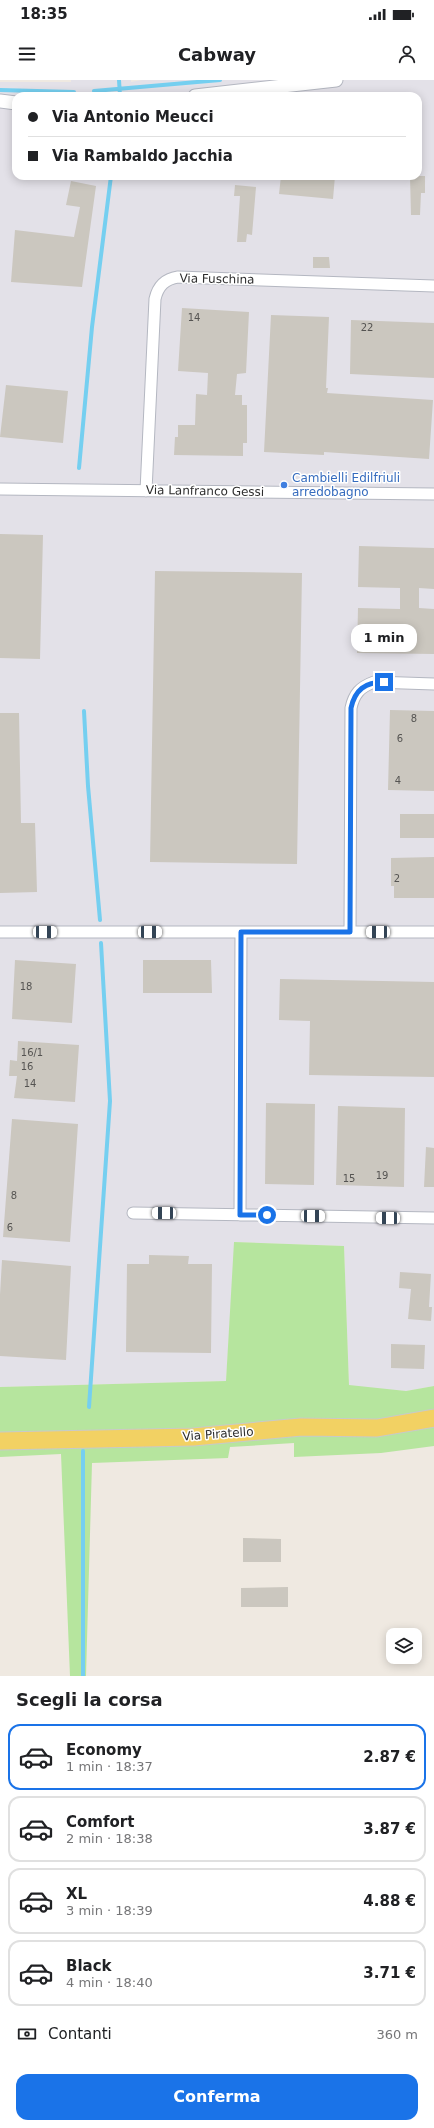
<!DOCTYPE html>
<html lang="it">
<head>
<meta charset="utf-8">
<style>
  :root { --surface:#fff; --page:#f6f6f6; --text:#202124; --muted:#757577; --line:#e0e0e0; --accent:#1a73e8 }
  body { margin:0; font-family:"DejaVu Sans",sans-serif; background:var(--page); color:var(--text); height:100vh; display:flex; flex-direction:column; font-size:15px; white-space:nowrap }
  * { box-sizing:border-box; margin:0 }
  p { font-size:13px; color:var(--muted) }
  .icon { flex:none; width:22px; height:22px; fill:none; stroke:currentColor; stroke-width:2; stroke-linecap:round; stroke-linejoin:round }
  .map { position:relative; height:1596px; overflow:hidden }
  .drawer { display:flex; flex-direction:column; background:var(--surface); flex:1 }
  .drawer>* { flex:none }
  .guide { position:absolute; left:12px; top:12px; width:410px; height:88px; border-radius:12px; box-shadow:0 2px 10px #0003; display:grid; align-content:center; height:88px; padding:0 16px; background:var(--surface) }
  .fabs { position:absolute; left:386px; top:1548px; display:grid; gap:8px }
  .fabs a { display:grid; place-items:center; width:36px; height:36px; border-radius:8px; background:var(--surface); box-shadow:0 2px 10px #0003; font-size:20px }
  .end { position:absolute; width:18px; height:18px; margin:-9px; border:5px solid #1a73e8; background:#fff; box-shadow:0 0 0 2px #fff }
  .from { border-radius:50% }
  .bubble { position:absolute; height:28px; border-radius:12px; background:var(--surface); box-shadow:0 2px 10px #0003; font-size:13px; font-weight:700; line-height:28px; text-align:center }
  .car { position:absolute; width:12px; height:24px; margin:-12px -6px; border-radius:5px; box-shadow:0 0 3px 1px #0007; background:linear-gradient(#fff 24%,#345 0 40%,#fff 0 76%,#345 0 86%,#fff 0) }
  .guide b { display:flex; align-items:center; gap:14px; height:38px; font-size:15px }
  .guide b+b { border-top:1px solid var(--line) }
  .guide i { width:10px; height:10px; background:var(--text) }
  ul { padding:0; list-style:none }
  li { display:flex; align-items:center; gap:12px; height:66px; margin:0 8px 6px; padding:0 8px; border:2px solid var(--line); border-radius:12px }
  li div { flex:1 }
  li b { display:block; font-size:15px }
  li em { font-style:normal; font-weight:700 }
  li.selected { border-color:var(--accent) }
  li>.icon { width:36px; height:36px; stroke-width:1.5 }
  h2 { padding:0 16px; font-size:18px; line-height:48px }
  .pay { display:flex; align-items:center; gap:10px; height:44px; padding:0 16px; font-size:15px }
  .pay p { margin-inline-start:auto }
  .action { display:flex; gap:8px; margin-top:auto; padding:8px 16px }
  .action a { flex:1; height:46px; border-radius:12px; background:var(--accent); color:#fff; font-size:16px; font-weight:700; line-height:46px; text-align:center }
  .status { display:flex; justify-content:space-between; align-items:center; height:28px; padding:0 20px; background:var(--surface); direction:ltr }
  .status svg { height:11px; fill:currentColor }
  header { display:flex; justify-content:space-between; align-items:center; height:52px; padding:0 16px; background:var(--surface); font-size:18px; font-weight:700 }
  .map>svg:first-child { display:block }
</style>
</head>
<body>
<div class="status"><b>18:35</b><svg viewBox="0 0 49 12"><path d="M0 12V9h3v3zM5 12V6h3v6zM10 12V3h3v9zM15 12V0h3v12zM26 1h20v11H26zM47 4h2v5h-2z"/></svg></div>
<header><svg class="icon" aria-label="menu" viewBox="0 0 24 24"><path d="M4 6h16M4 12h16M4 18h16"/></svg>Cabway<svg class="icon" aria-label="person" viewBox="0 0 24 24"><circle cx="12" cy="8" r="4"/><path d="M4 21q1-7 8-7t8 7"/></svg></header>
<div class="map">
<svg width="434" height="1596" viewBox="0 0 434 1596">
  <rect width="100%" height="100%" fill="#efe9e1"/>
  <path fill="#e3e1e8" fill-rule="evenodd" d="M71,0H131V2L142,0H434V1306L406,1311L349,1306L344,1166L235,1162L226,1301L0,1307V2H71ZM16,16H418V96H16Z"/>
  <path fill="#b6e59e" d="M234,1162L344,1166L349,1305L406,1311L434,1306V1366L381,1373L294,1377V1363L230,1367L228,1378L92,1383L86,1596H70L61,1374L0,1377V1307L226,1301Z"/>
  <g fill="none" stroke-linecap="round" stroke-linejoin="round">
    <path stroke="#75cff0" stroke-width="4" d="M119,0L120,16
      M0,10L74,12
      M94,11L220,0
      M79,388L92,247L111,96
      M84,631L88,706L100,840
      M89,1327L110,1021L101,863
      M83,1596V1371"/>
  </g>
  <path fill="#cbc7bf" d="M281,96H335L333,119L279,114Z
    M410,96H425V113H421L420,135H411Z
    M71,101L96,106L82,207L11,202L15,150L74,157L80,127L66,125Z
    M235,105L256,107L252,155L247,154L246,162H237L240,116H234Z
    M313,177H329L330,188H313Z
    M182,228L249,232L246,293L237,294L235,315H242V325H247V363H243V376L174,375L175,357H178V345H195L196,314L207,315L208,293L178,291Z
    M271,235L329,237L326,308H328L327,313L433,320L429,379L324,372V375L264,372Z
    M351,240L434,243V298L350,294Z
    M6,305L68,311L63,363L0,357Z
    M0,454L43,455L40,579L0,578Z
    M359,466L434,468V509L419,508V528L434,529V574L357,573L358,528L400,529V508L358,507Z
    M155,491L302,493L297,784L150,782Z
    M390,630L434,631V711L388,710Z
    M0,633H19L21,743H35L37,812L0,813Z
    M400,734H434V758H400Z
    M434,777V818H394V806H391V778Z
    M15,880L76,884L72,943L12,939Z
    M143,880H211L212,913H143Z
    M280,899L434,902V997L309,995L310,941L279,940Z
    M18,961L79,965L75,1022L14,1018L17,996H9L10,980L17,981Z
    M266,1023L315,1024L314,1105L265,1104Z
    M338,1026L405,1028L404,1107L336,1105Z
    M12,1039L78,1044L70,1162L3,1157Z
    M426,1067L434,1068V1107H424Z
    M149,1175L189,1176L188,1184H212L211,1273L126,1272L127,1184H149Z
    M2,1180L71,1186L66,1280L0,1276V1215Z
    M400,1192L431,1194L429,1227H432L431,1241L408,1239L411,1209L399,1208Z
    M391,1264L425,1265L424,1289L391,1288Z
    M243,1458L281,1459V1482H243Z
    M288,1507V1527H241V1508Z"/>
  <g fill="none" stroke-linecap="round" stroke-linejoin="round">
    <g stroke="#b4b7c1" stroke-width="13">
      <path id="minor" d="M0,409L434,414
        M146,411L155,219C158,206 165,199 178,197L434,206
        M0,852H434
        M350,852L351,628C354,614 360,607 374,602L434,604
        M133,1133L434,1138
        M240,1135L241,852"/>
    </g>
    <g stroke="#b4b7c1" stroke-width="15">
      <path id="tertiary" d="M195,16L336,0
        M0,21L16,23"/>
    </g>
    <g stroke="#c9c9c9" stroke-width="19">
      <path id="primary" d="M0,1361L193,1357L301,1347L377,1348L434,1338"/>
    </g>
    <use href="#minor" stroke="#fff" stroke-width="11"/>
    <use href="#tertiary" stroke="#fff" stroke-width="13"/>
    <use href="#primary" stroke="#f2d163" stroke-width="17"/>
  </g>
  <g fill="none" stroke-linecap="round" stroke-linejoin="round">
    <path stroke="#1a73e8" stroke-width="5" d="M267,1135H240L241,852H350L351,628C355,610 365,602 384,602"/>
  </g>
  <circle fill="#3f7fe0" stroke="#fff" stroke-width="1.5" cx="284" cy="405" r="4"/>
  <g text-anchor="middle" stroke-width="3" stroke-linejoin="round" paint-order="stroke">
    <g font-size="10" fill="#555452">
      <text x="194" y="241">14</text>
      <text x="367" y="251">22</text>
      <text x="414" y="642">8</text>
      <text x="400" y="662">6</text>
      <text x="398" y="704">4</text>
      <text x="397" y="802">2</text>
      <text x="26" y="910">18</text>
      <text x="32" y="976">16/1</text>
      <text x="27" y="990">16</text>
      <text x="30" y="1007">14</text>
      <text x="382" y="1099">19</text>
      <text x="349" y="1102">15</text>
      <text x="14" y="1119">8</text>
      <text x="10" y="1151">6</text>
    </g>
    <g font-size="12" fill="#2e2e2e" stroke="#fff">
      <text transform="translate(217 199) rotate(1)" y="4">Via Fuschina</text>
      <text transform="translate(205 411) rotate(1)" y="4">Via Lanfranco Gessi</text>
      <text transform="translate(218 1354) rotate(-4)" y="4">Via Piratello</text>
    </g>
    <g font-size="12" fill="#366cbe" stroke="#fff" text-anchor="start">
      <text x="292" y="402">Cambielli Edilfriuli<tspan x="292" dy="14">arredobagno</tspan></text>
    </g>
  </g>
</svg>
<div class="fabs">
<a><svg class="icon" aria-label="layers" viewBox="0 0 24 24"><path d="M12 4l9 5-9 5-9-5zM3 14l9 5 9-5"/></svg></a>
</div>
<i class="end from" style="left:267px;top:1135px"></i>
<i class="end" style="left:384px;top:602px"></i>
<div class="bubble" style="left:351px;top:544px;width:66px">1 min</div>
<i class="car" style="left:45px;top:852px;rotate:90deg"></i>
<i class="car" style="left:150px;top:852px;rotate:90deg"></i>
<i class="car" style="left:378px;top:852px;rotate:270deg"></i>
<i class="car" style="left:164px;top:1133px;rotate:271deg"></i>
<i class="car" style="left:313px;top:1136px;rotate:91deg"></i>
<i class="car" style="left:388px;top:1138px;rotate:271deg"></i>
<div class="guide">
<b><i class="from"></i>Via Antonio Meucci</b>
<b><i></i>Via Rambaldo Jacchia</b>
</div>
</div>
<section class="drawer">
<h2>Scegli la corsa</h2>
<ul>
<li class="selected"><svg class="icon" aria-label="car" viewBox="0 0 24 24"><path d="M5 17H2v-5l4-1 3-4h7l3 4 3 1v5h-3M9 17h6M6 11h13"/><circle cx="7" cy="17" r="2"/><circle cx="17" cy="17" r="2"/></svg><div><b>Economy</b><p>1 min · 18:37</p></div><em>2.87 €</em></li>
<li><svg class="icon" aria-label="car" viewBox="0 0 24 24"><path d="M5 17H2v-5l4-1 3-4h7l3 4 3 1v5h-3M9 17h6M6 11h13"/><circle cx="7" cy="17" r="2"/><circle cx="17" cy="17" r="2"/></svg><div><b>Comfort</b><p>2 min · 18:38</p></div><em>3.87 €</em></li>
<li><svg class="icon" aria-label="car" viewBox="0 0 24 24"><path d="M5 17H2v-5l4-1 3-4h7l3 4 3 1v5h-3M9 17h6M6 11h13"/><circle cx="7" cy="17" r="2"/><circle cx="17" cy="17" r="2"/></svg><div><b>XL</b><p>3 min · 18:39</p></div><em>4.88 €</em></li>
<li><svg class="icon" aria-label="car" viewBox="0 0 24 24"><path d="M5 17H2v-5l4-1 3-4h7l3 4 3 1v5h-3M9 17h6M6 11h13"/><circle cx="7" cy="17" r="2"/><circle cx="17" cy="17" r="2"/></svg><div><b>Black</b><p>4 min · 18:40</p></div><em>3.71 €</em></li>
</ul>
<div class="pay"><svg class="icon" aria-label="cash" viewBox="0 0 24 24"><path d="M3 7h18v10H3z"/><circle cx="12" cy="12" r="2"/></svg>Contanti<p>360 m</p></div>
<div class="action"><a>Conferma</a></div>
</section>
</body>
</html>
